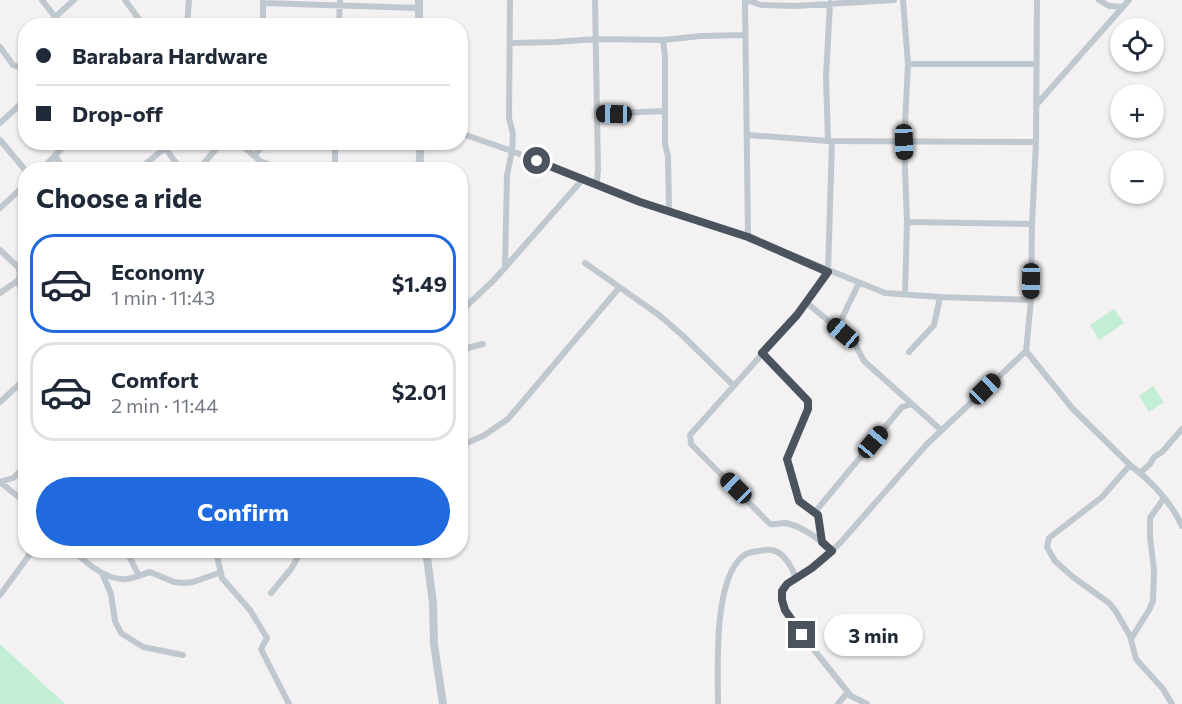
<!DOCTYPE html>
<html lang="en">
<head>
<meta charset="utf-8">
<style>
  :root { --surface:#fff; --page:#f2f2f3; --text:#1f2937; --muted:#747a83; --line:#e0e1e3; --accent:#2069df }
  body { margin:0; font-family:Commissioner,sans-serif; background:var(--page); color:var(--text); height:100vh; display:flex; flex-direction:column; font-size:22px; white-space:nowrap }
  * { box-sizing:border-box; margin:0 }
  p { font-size:20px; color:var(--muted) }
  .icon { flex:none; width:33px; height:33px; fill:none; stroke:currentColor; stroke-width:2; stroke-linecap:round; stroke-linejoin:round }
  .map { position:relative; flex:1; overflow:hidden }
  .panel { position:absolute; left:18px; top:162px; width:450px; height:396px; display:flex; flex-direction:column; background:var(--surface); border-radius:24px; box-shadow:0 2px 4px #0004 }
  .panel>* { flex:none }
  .top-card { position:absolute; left:18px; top:18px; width:450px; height:132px; border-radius:24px; box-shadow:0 2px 4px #0004; display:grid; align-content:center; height:132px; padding:0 18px; background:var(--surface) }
  .fabs { position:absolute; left:1110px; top:18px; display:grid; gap:12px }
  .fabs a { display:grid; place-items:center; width:54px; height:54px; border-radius:50%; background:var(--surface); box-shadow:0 2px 4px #0004; font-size:30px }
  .end { position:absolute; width:27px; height:27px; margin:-14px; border:8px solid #4a535e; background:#fff; box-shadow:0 0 0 3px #fff }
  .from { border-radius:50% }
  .bubble { position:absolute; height:42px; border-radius:21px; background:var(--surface); box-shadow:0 2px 4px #0004; font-size:20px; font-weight:700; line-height:42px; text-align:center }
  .car { position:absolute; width:18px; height:36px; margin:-18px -9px; border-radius:8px; box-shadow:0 0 4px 2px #0007; background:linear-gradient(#222 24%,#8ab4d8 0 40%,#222 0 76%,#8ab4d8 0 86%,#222 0) }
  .top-card b { display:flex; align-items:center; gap:21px; height:57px; font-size:22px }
  .top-card b+b { border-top:2px solid var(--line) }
  .top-card i { width:15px; height:15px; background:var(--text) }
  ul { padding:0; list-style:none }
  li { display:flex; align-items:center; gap:18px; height:99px; margin:0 12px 9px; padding:0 6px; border:3px solid var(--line); border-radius:24px }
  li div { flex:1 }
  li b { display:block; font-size:22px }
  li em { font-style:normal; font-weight:700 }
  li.on { border-color:var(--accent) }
  li>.icon { width:54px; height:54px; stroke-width:1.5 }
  h2 { padding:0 18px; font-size:27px; line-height:72px }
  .button { display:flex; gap:12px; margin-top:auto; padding:12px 18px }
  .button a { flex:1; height:69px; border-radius:36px; background:var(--accent); color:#fff; font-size:24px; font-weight:700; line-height:69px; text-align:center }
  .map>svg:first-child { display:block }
</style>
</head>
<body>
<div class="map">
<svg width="1182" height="704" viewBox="0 0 1182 704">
  <rect width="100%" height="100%" fill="#f3f1f1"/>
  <path fill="#c2eed6" d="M1114,309L1124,323L1099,340L1090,325Z
    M1153,386L1164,402L1149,412L1139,396Z
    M0,644L65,704H0Z"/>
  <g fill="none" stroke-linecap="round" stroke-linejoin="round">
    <path stroke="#c0c8cf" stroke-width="6" d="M42,0L62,26
      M125,0L144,26
      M745,0L748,237
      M747,0L761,5L795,6L894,0
      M903,0L908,64L904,142L907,222L905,294
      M1099,0L1109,6L1123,7
      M263,1V26
      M263,3L418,8
      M55,17L74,0
      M187,26L189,0
      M339,26L340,0
      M663,40L665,56V144L668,156L669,210
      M511,43L555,42L597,39L663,40L701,36L745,35
      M0,47L13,65L26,70
      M908,64H1036
      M1038,103L1129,0
      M597,114L665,111
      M0,123L26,99
      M460,133L512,151L640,202L748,237L885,293L940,297L1031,300
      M747,135L828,141L1036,142
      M0,140L26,171
      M828,141L826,77L830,3
      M161,142L181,170
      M238,142L260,161L284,170
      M55,156L65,170
      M254,156L260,149L262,142
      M41,170L68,142
      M138,170L165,148
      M198,170L222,142
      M335,170V142
      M594,183L597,181L598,170L595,0
      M0,208L26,184
      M907,222L1032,224
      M0,250L18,267L20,273L18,281L26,304
      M585,263L659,315L682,335L733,385
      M505,267L507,175L512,151L513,134L509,118L510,0
      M859,283L841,320L840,325L843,333L855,344L864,361L941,430
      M0,293L26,275
      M807,303L843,333
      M460,312L494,280L583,179
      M460,350L483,344
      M1026,351L1072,408L1130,465C1151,481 1171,502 1182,526
      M909,352L934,325L940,297
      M762,353L808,401V409L787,459L799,501L818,515L822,542
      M0,402L26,378
      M460,446L483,436L508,419L619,288
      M1130,465L1102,497L1049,538L1047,547L1055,561L1073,577L1109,603L1115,610L1130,636L1136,659L1163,689L1172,704
      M1140,473L1150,464L1154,457L1162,452L1182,429
      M0,482L26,503
      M0,482L13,478L26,466
      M815,512L902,407L912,404
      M73,550C87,564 107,581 127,579C135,578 143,574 150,572L174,582L184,583L193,582L219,573
      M126,550L139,576
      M213,550L217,556L222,578L250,610L267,638L261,649L289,704
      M832,551C819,539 803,526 785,523C779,523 775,525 770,524L691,444L690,435L797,315L828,272L832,141
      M102,573L111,594L115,621L121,633L143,647L183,655
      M271,593L291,569L302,550
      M0,595L33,550
      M1131,639L1149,610L1153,601L1154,570L1150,537V518L1164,498
      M718,704C718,668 713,580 743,556C749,551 757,552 765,550C782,547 791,565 796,578
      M838,704L848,692
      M867,704L851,696L802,635L785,610L781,594L787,584L819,563L841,542L927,444L1026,351L1031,300L1032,224L1036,142L1037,0"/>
    <path stroke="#c0c8cf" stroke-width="8" d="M419,0V26
      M419,170L421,142
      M426,550L433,603L434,644L443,704"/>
  </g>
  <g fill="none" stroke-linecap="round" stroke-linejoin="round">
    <path stroke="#4a535e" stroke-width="8" d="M537,161L640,202L748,237L828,272L797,315L762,353L808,401V409L787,459L799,501L818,515L822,542L832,551L812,568L787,584L782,591V600L785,610L802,635"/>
  </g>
</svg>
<div class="fabs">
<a><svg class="icon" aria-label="locate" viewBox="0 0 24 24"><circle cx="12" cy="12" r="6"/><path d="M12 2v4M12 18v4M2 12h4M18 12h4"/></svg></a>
<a>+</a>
<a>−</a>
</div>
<i class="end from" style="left:537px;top:161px"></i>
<i class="end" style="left:802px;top:635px"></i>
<div class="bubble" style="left:824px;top:614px;width:99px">3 min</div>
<i class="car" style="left:614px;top:114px;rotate:271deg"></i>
<i class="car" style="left:904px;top:142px;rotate:178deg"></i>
<i class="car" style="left:1031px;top:281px;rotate:181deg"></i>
<i class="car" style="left:843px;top:333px;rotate:310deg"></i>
<i class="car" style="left:985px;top:389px;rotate:46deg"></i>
<i class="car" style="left:873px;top:442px;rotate:40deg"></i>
<i class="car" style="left:736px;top:488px;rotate:314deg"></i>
<div class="top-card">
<b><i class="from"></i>Barabara Hardware</b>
<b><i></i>Drop-off</b>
</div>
<section class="panel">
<h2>Choose a ride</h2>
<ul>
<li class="on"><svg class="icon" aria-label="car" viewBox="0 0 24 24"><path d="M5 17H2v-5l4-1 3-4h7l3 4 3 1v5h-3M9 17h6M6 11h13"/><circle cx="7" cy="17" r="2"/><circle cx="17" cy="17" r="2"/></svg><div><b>Economy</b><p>1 min · 11:43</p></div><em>$1.49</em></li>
<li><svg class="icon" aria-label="car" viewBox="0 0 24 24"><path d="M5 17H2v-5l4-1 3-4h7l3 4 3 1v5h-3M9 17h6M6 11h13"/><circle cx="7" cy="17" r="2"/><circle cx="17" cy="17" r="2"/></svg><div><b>Comfort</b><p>2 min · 11:44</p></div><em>$2.01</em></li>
</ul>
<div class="button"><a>Confirm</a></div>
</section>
</div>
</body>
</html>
